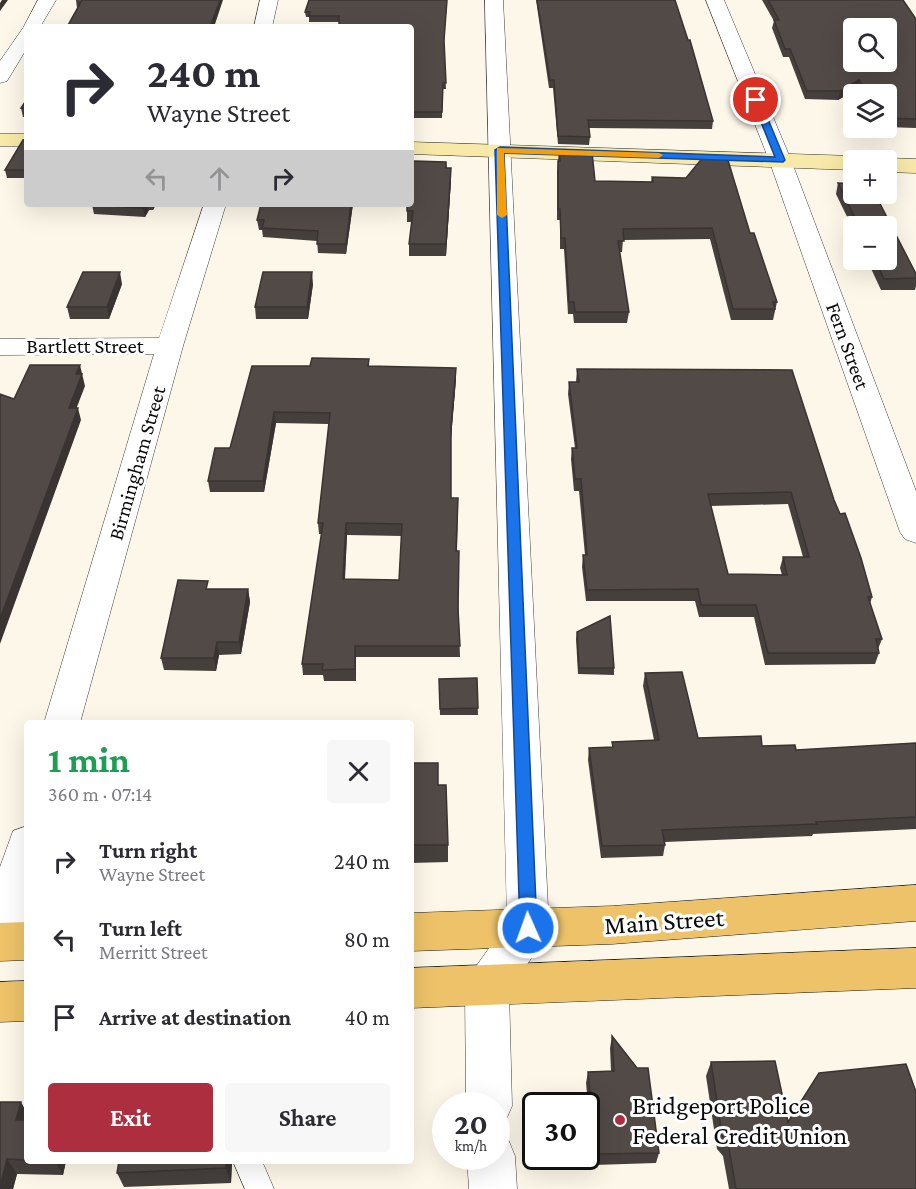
<!DOCTYPE html>
<html lang="en">
<head>
<meta charset="utf-8">
<style>
  :root { --surface:#fff; --page:#f7f7f7; --text:#2b2b33; --muted:#7c7c81; --accent:#ad2f3f }
  body { margin:0; font-family:"Crimson Pro",serif; background:var(--page); color:var(--text); height:100vh; display:flex; flex-direction:column; font-size:22px; white-space:nowrap }
  * { box-sizing:border-box; margin:0 }
  p { font-size:20px; color:var(--muted) }
  .icon { flex:none; width:33px; height:33px; fill:none; stroke:currentColor; stroke-width:2; stroke-linecap:round; stroke-linejoin:round }
  .map { position:relative; flex:1; overflow:hidden }
  .sheet { position:absolute; left:24px; top:720px; width:390px; height:444px; display:flex; flex-direction:column; background:var(--surface); border-radius:6px; box-shadow:0 6px 24px #0002 }
  .sheet>* { flex:none }
  .guide { position:absolute; left:24px; top:24px; width:390px; height:183px; border-radius:6px; box-shadow:0 6px 24px #0002; background:#fff; color:var(--text); overflow:hidden }
  .fabs { position:absolute; left:843px; top:18px; display:grid; gap:12px }
  .fabs a { display:grid; place-items:center; width:54px; height:54px; border-radius:6px; background:var(--surface); box-shadow:0 6px 24px #0002; font-size:30px }
  .speed { position:absolute; left:432px; top:1092px; display:flex; gap:12px; font-size:30px; font-weight:700; text-align:center }
  .speed>* { display:grid; place-content:center; width:78px; height:78px; border-radius:50%; background:var(--surface); box-shadow:0 6px 24px #0002; line-height:1 }
  .speed small { font-size:15px; font-weight:400 }
  .speed .limit { border:3px solid #111; border-radius:9px; background:#fff; color:#111 }
  .pin { position:absolute; display:grid; place-items:center; width:51px; height:51px; color:#fff; margin:-26px; border:3px solid #fff; border-radius:50%; box-shadow:0 2px 6px #0007 }
  .me { position:absolute; width:66px; margin:-33px; rotate:358deg; stroke-linejoin:round; filter:drop-shadow(0 0 4px #0008) }
  .turn { display:flex; align-items:center; gap:21px; height:126px; padding:0 24px; font-size:27px }
  .turn .icon { width:78px; height:78px; stroke-width:2.5 }
  .turn b { display:block; font-size:42px; line-height:51px }
  .lanes { display:flex; align-items:center; height:57px; padding:0 24px; background:#0003; justify-content:center; gap:30px; direction:ltr }
  .lanes .off { opacity:.35 }
  .round { display:grid; place-items:center; flex:none; width:63px; height:63px; border-radius:6px; background:var(--page) }
  .summary { display:flex; align-items:center; justify-content:space-between; height:102px; padding:0 24px }
  h1 { font-size:36px; font-weight:700; line-height:45px; color:#1e9e55 }
  .primary-button { display:flex; gap:12px; margin-top:auto; padding:12px 24px }
  .primary-button a { flex:1; height:69px; border-radius:6px; background:var(--accent); color:#fff; font-size:24px; font-weight:700; line-height:69px; text-align:center }
  .primary-button a+a { background:var(--page); color:var(--text) }
  ul { padding:0; list-style:none }
  li { display:flex; align-items:center; gap:18px; height:78px; padding:0 24px }
  li div { flex:1 }
  li b { display:block; font-size:22px }
  li em { font-style:normal }
  .map>svg:first-child { display:block }
</style>
</head>
<body>
<div class="map">
<svg width="916" height="1189" viewBox="0 0 916 1189">
  <rect width="100%" height="100%" fill="#fdf7e9"/>
  <g fill="none" stroke-linecap="round" stroke-linejoin="round">
    <g stroke="#3d3d3d" stroke-width="1">
      <path id="lane" d="M 233,1161 L 262,1161 L 274,1189 L 245,1189 Z"/>
    </g>
    <g stroke="#3d3d3d" stroke-width="1">
      <path id="street" d="M 38,0 L 56,0 L 40,27 L 27,27 L 27,48 L 7,81 L 0,83 L 0,61 L 23,28 Z
        M 260,0 L 278,0 L 272,27 L 254,27 Z
        M 485,0 L 503,0 L 549,928 L 543,941 L 509,991 L 512,1106 L 505,1122 L 496,1126 L 496,1106 L 466,1106 L 465,986 L 472,972 L 507,923 Z
        M 706,0 L 724,0 L 791,160 L 916,491 L 916,543 L 905,539 L 900,532 L 769,160 Z
        M 204,204 L 226,204 L 183,346 L 80,723 L 44,723 L 154,354 L 0,355 L 0,339 L 159,338 Z
        M 27,826 L 27,914 L 15,949 L 0,955 L 0,867 L 13,831 Z
        M 496,1134 L 508,1139 L 515,1156 L 517,1189 L 469,1189 L 467,1156 L 496,1156 Z"/>
    </g>
    <g stroke="#2c2c2c" stroke-width="1">
      <path id="secondary" d="M 0,134 L 27,134 L 27,146 L 0,146 Z
        M 411,142 L 854,156 L 863,160 L 854,160 L 854,170 L 411,154 Z
        M 886,158 L 916,159 L 916,173 L 886,172 L 886,160 L 878,160 Z"/>
    </g>
    <g stroke="#1b1b1b" stroke-width="1">
      <path id="primary" d="M 916,885 L 916,921 L 612,944 L 411,951 L 411,913 L 612,906 Z
        M 27,922 L 27,960 L 0,961 L 0,923 Z
        M 916,948 L 916,988 L 411,1008 L 411,968 Z
        M 27,981 L 27,1021 L 0,1022 L 0,982 Z"/>
    </g>
    <use href="#lane" fill="#fff" fill-rule="evenodd"/>
    <use href="#street" fill="#fff" fill-rule="evenodd"/>
    <use href="#secondary" fill="#f8e9a9" fill-rule="evenodd"/>
    <use href="#primary" fill="#edc269" fill-rule="evenodd"/>
  </g>
  <path fill="#46403d" fill-rule="evenodd" d="M 76,0 L 214,27 L 77,8 Z
    M 309,0 L 447,0 L 444,44 L 446,89 L 443,89 L 442,118 L 411,118 L 411,27 L 339,27 L 339,22 L 309,22 L 309,17 L 306,17 L 305,12 Z
    M 536,0 L 675,0 L 713,121 L 712,129 L 589,128 L 590,137 L 589,145 L 558,144 L 553,88 L 549,88 Z
    M 762,0 L 903,0 L 916,19 L 916,128 L 886,127 L 886,94 L 860,94 L 857,89 L 838,100 L 805,99 L 789,57 L 783,57 L 772,28 L 774,21 Z
    M 27,99 L 27,121 L 26,121 L 25,117 L 23,117 L 21,108 Z
    M 27,134 L 27,178 L 7,178 L 5,170 L 27,139 Z
    M 559,151 L 595,181 L 651,182 L 652,177 L 750,233 L 777,302 L 773,320 L 731,320 L 710,239 L 623,240 L 622,252 L 619,252 L 629,312 L 627,323 L 574,323 L 573,314 L 568,314 L 564,249 L 560,249 L 560,220 L 557,220 L 557,172 Z
    M 446,162 L 447,168 L 451,180 L 446,256 L 409,256 L 409,244 L 412,222 L 407,222 L 407,204 Z
    M 838,183 L 854,184 L 854,194 L 875,194 L 916,274 L 916,286 L 915,290 L 881,290 L 867,260 L 886,260 L 886,226 L 854,226 L 854,231 L 836,194 Z
    M 93,204 L 156,204 L 153,210 L 149,210 L 145,217 L 94,214 L 92,205 Z
    M 261,204 L 353,204 L 346,254 L 318,253 L 317,241 L 263,237 L 262,230 L 259,230 L 257,220 Z
    M 122,284 L 109,319 L 70,319 L 67,307 Z
    M 313,284 L 308,319 L 256,319 L 255,307 Z
    M 369,359 L 369,366 L 456,379 L 451,438 L 451,498 L 458,509 L 457,551 L 460,657 L 356,657 L 356,681 L 324,681 L 323,675 L 303,675 L 302,664 L 322,534 L 319,534 L 318,523 L 329,424 L 276,423 L 264,492 L 210,492 L 208,481 L 230,448 L 310,366 ZM 347,535 L 402,536 L 399,580 L 345,579 Z
    M 577,369 L 834,500 L 872,597 L 870,604 L 882,639 L 878,649 L 879,653 L 875,664 L 765,665 L 754,617 L 699,617 L 695,601 L 586,601 L 582,567 L 583,555 L 585,555 L 579,491 L 574,491 L 571,459 L 572,448 L 575,448 L 568,394 L 569,382 L 576,382 ZM 788,504 L 803,557 L 783,557 L 780,568 L 782,575 L 728,574 L 711,506 Z
    M 210,589 L 248,589 L 250,602 L 241,654 L 219,655 L 216,671 L 164,670 L 161,658 Z
    M 577,632 L 614,668 L 614,675 L 578,674 L 576,639 Z
    M 645,673 L 698,738 L 796,750 L 916,743 L 916,829 L 813,834 L 812,836 L 665,842 L 665,845 L 663,856 L 601,858 L 588,760 L 589,748 L 612,747 L 612,742 L 654,740 L 643,686 Z
    M 477,678 L 478,715 L 440,715 L 439,679 Z
    M 411,763 L 438,785 L 448,845 L 448,862 L 411,863 Z
    M 612,1036 L 637,1068 L 659,1153 L 656,1163 L 594,1165 L 586,1083 L 588,1072 L 611,1071 L 610,1048 Z
    M 711,1062 L 788,1122 L 916,1189 L 729,1189 L 723,1156 L 717,1149 L 706,1076 Z
    M 0,1102 L 27,1113 L 27,1161 L 66,1161 L 63,1175 L 17,1174 L 13,1189 L 0,1189 Z
    M 119,1161 L 232,1161 L 231,1183 L 124,1187 L 117,1173 Z"/>
  <path fill="#393432" d="M 2,0 L 8,0 L 0,11 L 0,3 Z
    M 220,0 L 223,0 L 214,27 L 210,27 Z
    M 859,80 L 857,89 L 838,100 L 840,91 Z
    M 451,168 L 451,180 L 446,256 L 446,244 Z
    M 146,204 L 148,204 L 149,210 L 145,217 L 143,208 Z
    M 152,204 L 156,204 L 153,210 Z
    M 351,204 L 353,204 L 346,254 L 346,244 Z
    M 120,272 L 122,284 L 109,319 L 107,307 Z
    M 312,272 L 313,284 L 308,319 L 307,307 Z
    M 80,365 L 85,386 L 72,420 L 69,408 L 76,374 Z
    M 456,368 L 456,379 L 451,438 L 451,427 Z
    M 78,408 L 81,420 L 0,644 L 0,619 Z
    M 274,412 L 276,423 L 264,492 L 263,481 Z
    M 346,523 L 347,535 L 344,591 L 343,579 Z
    M 248,589 L 250,602 L 241,654 L 239,642 Z
    M 217,642 L 219,655 L 216,671 L 214,658 Z
    M 355,646 L 356,657 L 356,681 L 355,669 Z
    M 21,1102 L 27,1113 L 27,1126 L 16,1120 Z
    M 7,1159 L 17,1174 L 13,1189 L 0,1189 Z
    M 55,1161 L 66,1161 L 63,1175 Z
    M 226,1161 L 232,1161 L 231,1183 L 226,1168 Z"/>
  <path fill="#514a47" stroke="#393432" stroke-width="1.5" fill-rule="evenodd" d="M 76,0 L 220,0 L 210,27 L 67,27 L 82,0 Z
    M 309,0 L 447,0 L 444,40 L 446,83 L 443,83 L 442,112 L 411,112 L 411,27 L 339,27 L 339,16 L 309,16 L 310,12 L 305,12 Z
    M 537,0 L 675,0 L 688,40 L 690,40 L 713,121 L 588,120 L 590,137 L 558,136 L 554,80 L 550,80 Z
    M 768,0 L 903,0 L 916,19 L 916,119 L 886,118 L 886,94 L 868,94 L 859,80 L 840,91 L 807,91 L 790,49 L 785,49 L 774,20 L 779,20 ZM 854,28 L 886,28 L 886,62 L 854,62 Z
    M 27,99 L 27,113 L 24,113 L 27,108 L 21,108 Z
    M 27,134 L 27,170 L 5,170 L 23,140 L 27,139 Z
    M 559,151 L 592,152 L 595,181 L 653,182 L 652,177 L 686,178 L 704,156 L 727,157 L 750,233 L 754,233 L 777,302 L 773,302 L 775,309 L 733,309 L 712,228 L 623,229 L 624,241 L 618,241 L 629,312 L 575,312 L 574,302 L 569,302 L 565,238 L 561,238 L 560,209 L 558,209 L 558,161 L 560,161 Z
    M 414,161 L 446,162 L 446,168 L 451,168 L 446,244 L 409,244 L 413,211 L 407,211 L 407,204 L 411,204 L 411,172 L 412,172 Z
    M 838,183 L 854,184 L 854,194 L 875,194 L 916,274 L 916,278 L 884,279 L 875,260 L 886,260 L 886,226 L 859,226 Z
    M 93,204 L 146,204 L 143,208 L 92,205 Z
    M 261,204 L 351,204 L 346,244 L 317,244 L 318,231 L 262,228 L 264,220 L 257,220 Z
    M 83,272 L 120,272 L 107,307 L 67,307 Z
    M 263,272 L 312,272 L 307,307 L 255,307 Z
    M 312,358 L 369,359 L 368,366 L 456,368 L 451,427 L 451,498 L 458,498 L 456,551 L 459,551 L 458,609 L 460,646 L 355,646 L 355,669 L 322,670 L 323,664 L 302,664 L 323,523 L 318,523 L 330,413 L 274,412 L 263,481 L 208,481 L 215,448 L 230,448 L 252,366 L 310,366 ZM 346,523 L 402,524 L 399,580 L 343,579 Z
    M 30,365 L 80,365 L 76,374 L 82,374 L 69,408 L 78,408 L 0,619 L 0,394 L 14,399 Z
    M 577,369 L 792,370 L 834,500 L 840,514 L 845,513 L 861,558 L 872,597 L 868,597 L 882,639 L 876,639 L 879,653 L 768,653 L 756,605 L 701,605 L 698,589 L 587,590 L 583,555 L 587,555 L 581,479 L 575,479 L 572,448 L 577,448 L 569,382 L 579,382 ZM 791,492 L 809,557 L 783,557 L 787,575 L 728,574 L 708,494 Z
    M 178,580 L 208,581 L 206,589 L 248,589 L 239,642 L 217,642 L 214,658 L 161,658 Z
    M 610,616 L 614,668 L 579,668 L 577,632 Z
    M 682,672 L 698,738 L 761,736 L 762,746 L 795,745 L 796,750 L 916,743 L 916,817 L 816,822 L 817,824 L 662,830 L 665,845 L 602,846 L 589,748 L 613,747 L 612,742 L 659,740 L 645,673 Z
    M 477,678 L 478,708 L 440,709 L 439,679 Z
    M 411,763 L 438,763 L 438,785 L 446,785 L 448,845 L 411,845 Z
    M 612,1036 L 637,1068 L 648,1068 L 659,1153 L 596,1154 L 588,1072 L 614,1071 Z
    M 775,1061 L 788,1122 L 819,1073 L 906,1064 L 916,1092 L 916,1189 L 736,1189 L 728,1143 L 722,1135 L 711,1062 Z
    M 0,1102 L 21,1102 L 16,1120 L 27,1120 L 27,1160 L 7,1159 L 0,1187 Z
    M 119,1161 L 226,1161 L 226,1168 L 117,1173 Z"/>
  <path fill="#1a73e8" stroke="#114b97" stroke-width="1.5" d="M 756,97 L 760,100 L 785,160 L 783,162 L 504,153 L 537,928 L 534,933 L 528,935 L 522,933 L 520,928 L 495,150 L 500,147 L 775,157 L 752,100 Z"/>
  <path fill="#f59e0b" d="M 497,148 L 659,153 L 663,155 L 659,158 L 504,153 L 507,215 L 502,218 L 497,215 Z"/>
  <circle fill="#ad2f3f" stroke="#fff" stroke-width="2" cx="620" cy="1120" r="6"/>
  <g text-anchor="middle" stroke-width="6" stroke-linejoin="round" paint-order="stroke">
    <g font-size="21" fill="#0a0a0a" stroke="#fff">
      <text x="85" y="353">Bartlett Street</text>
      <text transform="translate(848 346) rotate(70)" y="7">Fern Street</text>
      <text transform="translate(137 463) rotate(-74)" y="7">Birmingham Street</text>
    </g>
    <g font-size="26" fill="#0a0a0a" stroke="#fff">
      <text transform="translate(664 921) rotate(-4)" y="9">Main Street</text>
    </g>
    <g font-size="26" fill="#0a0a0a" stroke="#fff" text-anchor="start">
      <text x="632" y="1114">Bridgeport Police<tspan x="632" dy="30">Federal Credit Union</tspan></text>
    </g>
  </g>
</svg>
<div class="fabs">
<a><svg class="icon" aria-label="search" viewBox="0 0 24 24"><circle cx="10" cy="10" r="6"/><path d="M15 15l6 6"/></svg></a>
<a><svg class="icon" aria-label="layers" viewBox="0 0 24 24"><path d="M12 4l9 5-9 5-9-5zM3 14l9 5 9-5"/></svg></a>
<a>+</a>
<a>−</a>
</div>
<div class="speed"><div>20<small>km/h</small></div><div class="limit">30</div></div>
<div class="pin" style="left:756px;top:100px;background:#d93025"><svg class="icon" aria-label="arrive" viewBox="0 0 24 24"><path d="M6 21V4h12l-3 4 3 4H6"/></svg></div>
<svg class="me" style="left:528px;top:928px" viewBox="-20 -20 40 40"><circle r="17" fill="#1a73e8" stroke="#fff" stroke-width="3"/><path d="M0-11L8 9 0 5-8 9z" fill="#fff"/></svg>
<div class="guide">
<div class="turn"><svg class="icon" aria-label="right" viewBox="0 0 24 24"><path d="M7 20v-9h11M14 6l5 5-5 5"/></svg><div><b>240 m</b>Wayne Street</div></div>
<div class="lanes"><svg class="icon off" aria-label="left" viewBox="0 0 24 24"><path d="M17 20v-9H6M10 6l-5 5 5 5"/></svg><svg class="icon off" aria-label="ahead" viewBox="0 0 24 24"><path d="M12 20V5M6 11l6-6 6 6"/></svg><svg class="icon" aria-label="right" viewBox="0 0 24 24"><path d="M7 20v-9h11M14 6l5 5-5 5"/></svg></div>
</div>
<section class="sheet">
<div class="summary"><div><h1>1 min</h1><p>360 m · 07:14</p></div><a class="round"><svg class="icon" aria-label="close" viewBox="0 0 24 24"><path d="M6 6l12 12M18 6L6 18"/></svg></a></div>
<ul>
<li><svg class="icon" aria-label="right" viewBox="0 0 24 24"><path d="M7 20v-9h11M14 6l5 5-5 5"/></svg><div><b>Turn right</b><p>Wayne Street</p></div><em>240 m</em></li>
<li><svg class="icon" aria-label="left" viewBox="0 0 24 24"><path d="M17 20v-9H6M10 6l-5 5 5 5"/></svg><div><b>Turn left</b><p>Merritt Street</p></div><em>80 m</em></li>
<li><svg class="icon" aria-label="arrive" viewBox="0 0 24 24"><path d="M6 21V4h12l-3 4 3 4H6"/></svg><div><b>Arrive at destination</b></div><em>40 m</em></li>
</ul>
<div class="primary-button"><a>Exit</a><a>Share</a></div>
</section>
</div>
</body>
</html>
